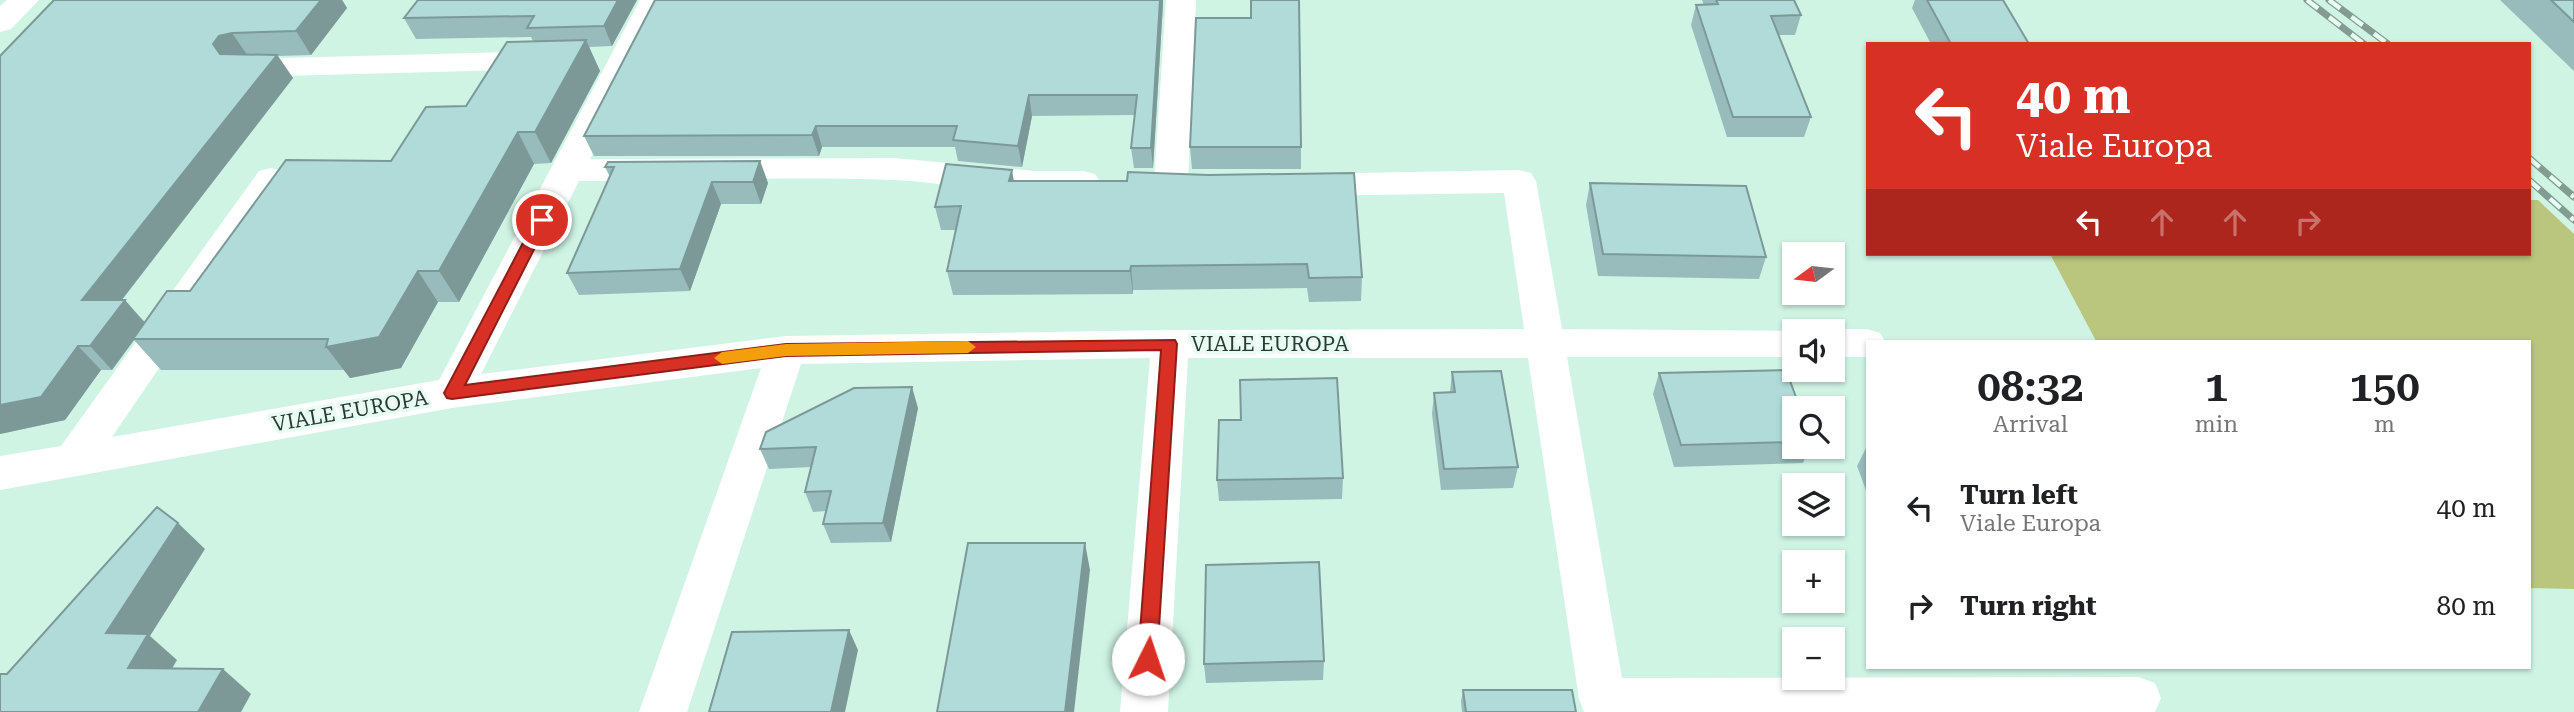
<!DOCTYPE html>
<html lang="en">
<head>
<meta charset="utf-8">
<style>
  :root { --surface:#fff; --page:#f6f6f6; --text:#202124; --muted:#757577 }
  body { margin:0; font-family:"Roboto Serif",serif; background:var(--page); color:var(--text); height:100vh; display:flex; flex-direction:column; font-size:26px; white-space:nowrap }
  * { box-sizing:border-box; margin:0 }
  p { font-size:23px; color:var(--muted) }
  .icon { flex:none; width:38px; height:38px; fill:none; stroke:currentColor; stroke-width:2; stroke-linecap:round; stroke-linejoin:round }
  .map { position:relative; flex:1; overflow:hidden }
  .side { position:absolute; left:1866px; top:340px; width:665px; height:329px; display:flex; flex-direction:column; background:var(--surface); border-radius:0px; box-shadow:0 2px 5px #0004 }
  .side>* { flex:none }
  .top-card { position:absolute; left:1866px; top:42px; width:665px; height:214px; border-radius:0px; box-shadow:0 2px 5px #0004; background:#d93025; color:#fff; overflow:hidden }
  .needle { width:46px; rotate:255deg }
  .buttons { position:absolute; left:1782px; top:242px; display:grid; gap:14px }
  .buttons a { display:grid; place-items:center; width:63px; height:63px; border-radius:0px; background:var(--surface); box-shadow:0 2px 5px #0004; font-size:35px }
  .pin { position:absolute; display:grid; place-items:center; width:60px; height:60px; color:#fff; margin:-30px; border:4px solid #fff; border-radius:50%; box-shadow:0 2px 7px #0007 }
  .me { position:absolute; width:77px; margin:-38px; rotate:4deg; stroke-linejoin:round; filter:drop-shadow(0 0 5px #0008) }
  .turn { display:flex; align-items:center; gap:24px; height:147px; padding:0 35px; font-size:32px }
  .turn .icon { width:91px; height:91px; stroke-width:2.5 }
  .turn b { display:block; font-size:49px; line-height:60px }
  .lanes { display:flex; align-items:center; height:66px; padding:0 35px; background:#0003; justify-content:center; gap:35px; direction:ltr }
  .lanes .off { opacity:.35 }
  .eta { display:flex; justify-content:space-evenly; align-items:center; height:119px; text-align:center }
  .eta b { font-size:42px; font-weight:600; line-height:49px }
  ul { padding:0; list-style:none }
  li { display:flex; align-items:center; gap:21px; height:98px; padding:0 35px }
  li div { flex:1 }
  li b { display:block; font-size:26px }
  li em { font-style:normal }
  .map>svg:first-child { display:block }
</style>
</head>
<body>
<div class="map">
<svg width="2574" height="712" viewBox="0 0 2574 712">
  <rect width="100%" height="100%" fill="#cff4e4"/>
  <path fill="#bac57d" d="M 2529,200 L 2538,200 L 2574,234 L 2574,589 L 2529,588 L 2529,341 L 2096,341 L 2050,254 L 2529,254 Z"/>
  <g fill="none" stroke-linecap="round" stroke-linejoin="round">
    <path fill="#fff" fill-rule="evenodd" d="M 7,0 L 39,0 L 11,29 L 0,32 L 0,6 Z
      M 640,0 L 670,0 L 590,159 L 894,158 L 1035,171 L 1083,171 L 1095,174 L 1100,182 L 1095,190 C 1042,204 951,182 893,180 C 789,176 683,181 579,181 L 481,374 L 786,336 L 1170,330 L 1524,329 L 1504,193 L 1301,196 L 1289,193 L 1284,185 L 1289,177 L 1301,174 L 1519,170 L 1531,173 L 1536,181 L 1562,329 L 1800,331 L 1794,331 L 1794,357 L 1567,357 L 1622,678 L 2138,677 L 2155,683 L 2161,698 L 2155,712 L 1584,712 L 1579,699 L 1528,358 L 1188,358 L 1168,712 L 1120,712 L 1150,358 L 801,364 L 687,712 L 639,712 L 761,368 L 452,408 L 0,490 L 0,456 L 61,446 L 259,171 L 271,168 L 283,171 L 288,179 L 112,437 L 439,380 Z
      M 1166,0 L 1196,0 L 1188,182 L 1183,190 L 1171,193 L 1159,190 L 1154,182 Z
      M 547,51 L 558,53 L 563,60 L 558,67 L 547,69 L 248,77 L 237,75 L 232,68 L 237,61 L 248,59 Z
      M 1832,329 L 1867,329 L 1880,333 L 1885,341 L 1867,341 L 1867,357 L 1832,357 L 1832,331 L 1826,331 Z"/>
    <g stroke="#829c91" stroke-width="7">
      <path id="rail" d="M 2307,0 L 2364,44
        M 2329,0 L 2388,44
        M 2529,158 L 2574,197
        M 2529,180 L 2574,220"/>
    </g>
    <use href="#rail" stroke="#e7fdf4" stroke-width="4.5" stroke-dasharray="14" stroke-linecap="butt"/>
  </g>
  <path fill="#98bcbb" d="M 54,0 L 342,0 L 347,8 L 311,55 L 278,56 L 293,78 L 122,300 L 145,322 L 190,291 L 391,161 L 466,106 L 533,41 L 531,37 L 416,39 L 404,18 L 418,0 L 637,0 L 612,46 L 589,47 L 600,71 L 551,163 L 534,164 L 459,302 L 438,302 L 401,368 L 350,378 L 344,370 L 161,370 L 134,340 L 112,370 L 101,370 L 65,420 L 0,434 L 0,56 Z
    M 1702,0 L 1794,0 L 1801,15 L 1795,35 L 1779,35 L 1811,117 L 1804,137 L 1727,137 L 1691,25 L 1696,5 L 1704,5 Z
    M 1915,0 L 2003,0 L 2029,44 L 1931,44 L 1912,8 Z
    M 2500,0 L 2574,0 L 2574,71 Z
    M 1163,4 L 1153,168 L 1134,168 L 1131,148 L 1135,115 L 1032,116 L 1022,167 L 958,161 L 955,147 L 822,147 L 819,156 L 594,156 L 584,136 Z
    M 1190,147 L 1301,147 L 1301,169 L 1192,169 Z
    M 760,161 L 768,183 L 761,204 L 721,204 L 690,291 L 579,295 L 567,273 L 610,177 L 605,167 Z
    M 1014,181 L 1362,277 L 1361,301 L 1309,302 L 1307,288 L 1133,290 L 1133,294 L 953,295 L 947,271 L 956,230 L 941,230 L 935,207 Z
    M 1590,183 L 1766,257 L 1759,279 L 1598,276 L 1586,205 Z
    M 1452,372 L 1518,467 L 1513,488 L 1441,490 L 1432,414 L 1434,393 L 1450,392 Z
    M 1659,373 L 1794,408 L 1794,446 L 1810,446 L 1803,463 L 1674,467 L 1653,394 Z
    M 918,408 L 891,542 L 831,543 L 823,524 L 826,511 L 813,512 L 805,492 L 811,467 L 769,469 L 760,449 Z
    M 1867,446 L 1867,493 L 1857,466 Z
    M 1343,478 L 1342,499 L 1219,501 L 1217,480 Z
    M 1324,661 L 1323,680 L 1206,683 L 1204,664 Z
    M 1463,690 L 1576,712 L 1462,712 L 1461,701 Z"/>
  <path fill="#7c9998" d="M 321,0 L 342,0 L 347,8 L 311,55 L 296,31 Z
    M 618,0 L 637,0 L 612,46 L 604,26 Z
    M 1160,0 L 1163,0 L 1163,4 L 1153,168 L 1151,148 Z
    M 232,33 L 248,56 L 229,68 L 213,44 L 219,36 Z
    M 586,40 L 600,71 L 551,163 L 535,132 Z
    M 277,55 L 293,78 L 103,324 L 82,300 Z
    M 1029,95 L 1032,116 L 1022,167 L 1018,146 Z
    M 816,126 L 822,147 L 819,156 L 812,135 Z
    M 518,132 L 534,164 L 459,302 L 439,271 Z
    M 760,161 L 768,183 L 761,204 L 753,182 Z
    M 1012,170 L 1016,194 L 1009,181 Z
    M 712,182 L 721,204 L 690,291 L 680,269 Z
    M 1131,266 L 1133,290 L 1133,294 L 1130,271 Z
    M 418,271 L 438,302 L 401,368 L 350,378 L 326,347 Z
    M 125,300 L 146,324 L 133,339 L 134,340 L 112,370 L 90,346 Z
    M 78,346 L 101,370 L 65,420 L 0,434 L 0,405 Z
    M 912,387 L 918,408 L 891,542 L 883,523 Z
    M 178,523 L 205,549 L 150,636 L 177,660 L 158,693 L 128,668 L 106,633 Z
    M 1085,543 L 1090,570 L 1074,712 L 1065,712 Z
    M 849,630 L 858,650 L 845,712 L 831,712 Z
    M 223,669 L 251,694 L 241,712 L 198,712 Z"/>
  <path fill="#b1dbd9" stroke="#7c9998" stroke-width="2" d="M 54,0 L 321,0 L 296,31 L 232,33 L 219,36 L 213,44 L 220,54 L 277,55 L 82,300 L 125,300 L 90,346 L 78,346 L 41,397 L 0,405 L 0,56 Z
    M 418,0 L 618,0 L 604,26 L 527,28 L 534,16 L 404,18 Z
    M 655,0 L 1160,0 L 1151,148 L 1131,148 L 1137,95 L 1029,95 L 1018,146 L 953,140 L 957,126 L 816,126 L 812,135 L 584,136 Z
    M 1251,0 L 1299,0 L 1301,147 L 1190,147 L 1196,18 L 1251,18 Z
    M 1716,0 L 1794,0 L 1801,15 L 1771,16 L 1811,117 L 1733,117 L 1696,5 L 1718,4 Z
    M 1927,0 L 2003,0 L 2029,44 L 1951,44 Z
    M 2551,0 L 2574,0 L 2574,22 Z
    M 586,40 L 535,132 L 518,132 L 439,271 L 418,271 L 379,337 L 326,347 L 328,339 L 133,339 L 167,291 L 190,291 L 286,160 L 391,161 L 426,107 L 466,106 L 507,42 Z
    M 760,161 L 753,182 L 712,182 L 680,269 L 567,273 L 614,167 L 605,167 L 608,162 Z
    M 946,164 L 1012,170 L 1009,181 L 1127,181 L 1128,172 L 1208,175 L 1354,173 L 1362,277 L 1309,278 L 1307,264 L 1131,266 L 1130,271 L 947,271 L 961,206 L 935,207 Z
    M 1590,183 L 1746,186 L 1766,257 L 1603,254 Z
    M 1786,370 L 1800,408 L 1794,408 L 1794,442 L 1681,445 L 1659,373 Z
    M 1501,371 L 1518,467 L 1444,469 L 1434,393 L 1455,392 L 1452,372 Z
    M 1337,378 L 1343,478 L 1217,480 L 1219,420 L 1241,420 L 1240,380 Z
    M 912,387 L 883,523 L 823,524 L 831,491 L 805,492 L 816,447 L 760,449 L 766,432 L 854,388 Z
    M 157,507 L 178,523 L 106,633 L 148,634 L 128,668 L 223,669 L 198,712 L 0,712 L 0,674 L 7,674 Z
    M 968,543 L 1085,543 L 1065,712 L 937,712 Z
    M 1319,562 L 1324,661 L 1204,664 L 1206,565 Z
    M 849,630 L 831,712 L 709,712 L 732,632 Z
    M 1463,690 L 1572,690 L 1576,712 L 1466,712 Z"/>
  <path fill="#d93025" stroke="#8d1f18" stroke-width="2" d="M 542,215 L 549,220 L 465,385 L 786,344 L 1175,340 L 1177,344 L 1157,659 L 1154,665 L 1148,668 L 1141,665 L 1138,659 L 1161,350 L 786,356 L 452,399 L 447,398 L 444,393 L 535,220 Z"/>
  <path fill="#f59e0b" d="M 968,341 L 976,347 L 968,353 L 786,356 L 722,364 L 714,358 L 722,352 L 786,344 Z"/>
  <g text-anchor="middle" stroke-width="7" stroke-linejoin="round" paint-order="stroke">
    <g font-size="21" fill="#2c3a34" stroke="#e7fdf4">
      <text x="1270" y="351">VIALE EUROPA</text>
      <text transform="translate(350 411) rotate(-10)" y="7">VIALE EUROPA</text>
    </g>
  </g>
</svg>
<div class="buttons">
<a><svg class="needle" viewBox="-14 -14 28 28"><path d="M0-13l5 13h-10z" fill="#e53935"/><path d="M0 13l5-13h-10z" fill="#757577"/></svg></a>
<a><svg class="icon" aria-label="sound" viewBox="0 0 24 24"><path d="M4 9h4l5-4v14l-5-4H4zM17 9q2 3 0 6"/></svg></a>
<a><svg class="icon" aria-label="search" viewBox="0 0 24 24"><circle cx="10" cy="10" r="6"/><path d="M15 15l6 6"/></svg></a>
<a><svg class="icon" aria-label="layers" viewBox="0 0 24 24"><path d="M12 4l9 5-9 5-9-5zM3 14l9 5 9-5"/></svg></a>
<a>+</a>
<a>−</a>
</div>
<div class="pin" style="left:542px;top:220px;background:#d93025"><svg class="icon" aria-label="arrive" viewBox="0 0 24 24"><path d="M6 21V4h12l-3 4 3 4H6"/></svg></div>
<svg class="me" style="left:1148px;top:659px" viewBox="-20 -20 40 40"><circle r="19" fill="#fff"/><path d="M0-13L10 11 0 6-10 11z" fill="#d93025"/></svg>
<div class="top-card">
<div class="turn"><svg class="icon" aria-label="left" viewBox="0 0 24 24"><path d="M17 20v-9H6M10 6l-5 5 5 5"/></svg><div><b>40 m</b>Viale Europa</div></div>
<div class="lanes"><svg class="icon" aria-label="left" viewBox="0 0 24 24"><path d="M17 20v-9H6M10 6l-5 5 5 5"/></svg><svg class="icon off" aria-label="ahead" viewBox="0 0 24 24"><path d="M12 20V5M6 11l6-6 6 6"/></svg><svg class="icon off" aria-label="ahead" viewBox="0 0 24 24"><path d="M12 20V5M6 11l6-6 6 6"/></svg><svg class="icon off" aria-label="right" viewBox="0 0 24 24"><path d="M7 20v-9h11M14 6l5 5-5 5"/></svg></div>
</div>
<section class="side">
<div class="eta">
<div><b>08:32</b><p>Arrival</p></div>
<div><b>1</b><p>min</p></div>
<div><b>150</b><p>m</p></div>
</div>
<ul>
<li><svg class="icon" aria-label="left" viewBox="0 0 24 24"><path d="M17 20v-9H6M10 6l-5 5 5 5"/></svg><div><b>Turn left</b><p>Viale Europa</p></div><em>40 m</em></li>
<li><svg class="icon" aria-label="right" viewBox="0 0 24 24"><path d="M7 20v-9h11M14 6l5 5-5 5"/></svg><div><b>Turn right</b></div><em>80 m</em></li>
</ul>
</section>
</div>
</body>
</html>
